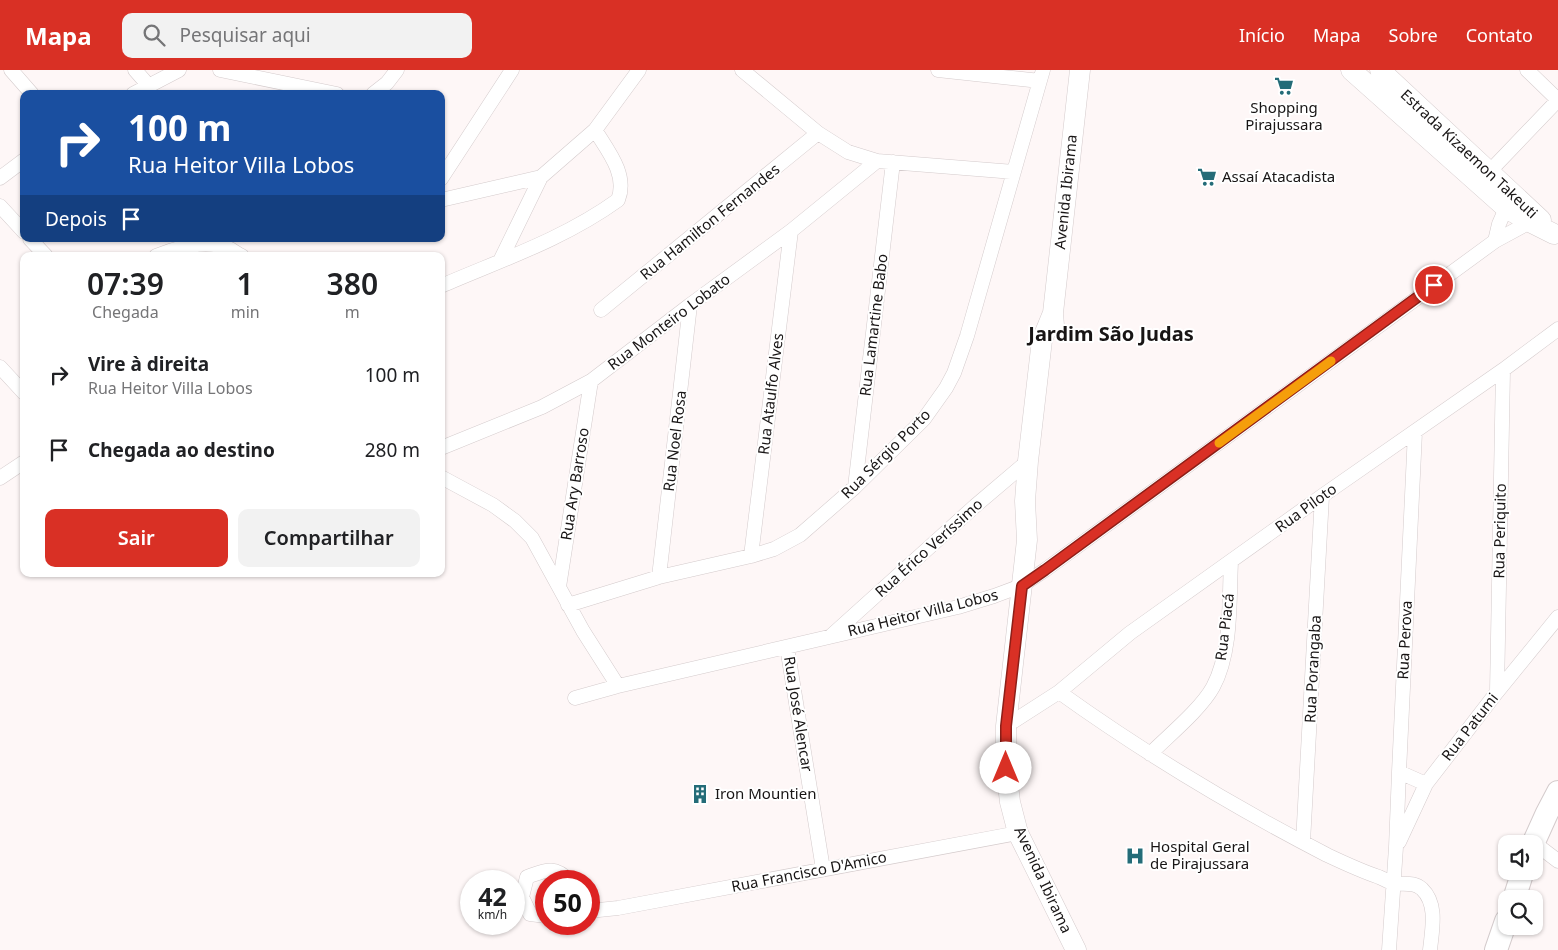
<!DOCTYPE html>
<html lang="pt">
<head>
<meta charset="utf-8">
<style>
  :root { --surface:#fff; --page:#f2f2f2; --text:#202124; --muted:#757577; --accent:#d93025 }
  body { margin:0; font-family:"Noto Sans",sans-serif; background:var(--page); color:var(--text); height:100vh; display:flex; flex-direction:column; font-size:19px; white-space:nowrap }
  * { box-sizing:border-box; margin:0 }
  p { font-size:16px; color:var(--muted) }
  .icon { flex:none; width:28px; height:28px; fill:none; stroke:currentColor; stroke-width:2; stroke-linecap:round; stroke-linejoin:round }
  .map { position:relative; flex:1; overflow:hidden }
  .side { position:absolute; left:20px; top:182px; width:425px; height:325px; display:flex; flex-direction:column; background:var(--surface); border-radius:10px; box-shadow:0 1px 4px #0004 }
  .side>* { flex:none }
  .guide { position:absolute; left:20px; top:20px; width:425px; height:152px; border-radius:10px; box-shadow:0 1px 4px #0004; background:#1a4fa0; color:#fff; overflow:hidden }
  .fabs { position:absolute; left:1498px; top:765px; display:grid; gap:10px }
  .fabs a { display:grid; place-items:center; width:45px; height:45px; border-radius:10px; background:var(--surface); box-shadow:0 1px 4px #0004; font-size:25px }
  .speed { position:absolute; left:460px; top:800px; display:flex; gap:10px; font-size:25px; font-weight:700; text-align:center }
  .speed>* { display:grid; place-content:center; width:65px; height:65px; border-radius:50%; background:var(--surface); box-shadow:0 1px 4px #0004; line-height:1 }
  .speed small { font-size:12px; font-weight:400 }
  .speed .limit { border:8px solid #d22; background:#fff; color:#111 }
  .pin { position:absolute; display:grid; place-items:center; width:42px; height:42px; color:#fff; margin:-21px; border:2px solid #fff; border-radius:50%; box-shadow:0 1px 5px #0007 }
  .me { position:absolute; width:55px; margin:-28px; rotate:0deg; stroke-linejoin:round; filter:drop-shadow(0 0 4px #0008) }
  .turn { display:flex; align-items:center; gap:18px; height:105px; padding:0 25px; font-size:22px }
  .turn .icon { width:65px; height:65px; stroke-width:2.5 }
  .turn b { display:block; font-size:35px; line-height:42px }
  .then { display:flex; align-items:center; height:48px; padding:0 25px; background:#0003; gap:10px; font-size:19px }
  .eta { display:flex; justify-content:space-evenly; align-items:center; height:85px; text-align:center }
  .eta b { font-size:30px; font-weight:600; line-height:35px }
  .cta { display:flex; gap:10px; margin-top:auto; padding:10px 25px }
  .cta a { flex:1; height:58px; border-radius:10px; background:var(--accent); color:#fff; font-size:20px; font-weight:600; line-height:58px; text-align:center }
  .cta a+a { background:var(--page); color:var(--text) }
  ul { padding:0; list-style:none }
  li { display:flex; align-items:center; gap:15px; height:75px; padding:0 25px }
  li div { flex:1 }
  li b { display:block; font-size:19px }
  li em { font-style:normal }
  header { display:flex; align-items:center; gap:30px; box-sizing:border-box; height:70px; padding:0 25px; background:var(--accent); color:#fff }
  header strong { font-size:24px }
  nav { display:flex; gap:28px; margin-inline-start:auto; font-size:18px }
  .search { width:350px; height:45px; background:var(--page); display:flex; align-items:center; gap:12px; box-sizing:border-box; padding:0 18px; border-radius:10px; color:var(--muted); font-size:19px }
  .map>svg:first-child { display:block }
</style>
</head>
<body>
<header>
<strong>Mapa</strong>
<div class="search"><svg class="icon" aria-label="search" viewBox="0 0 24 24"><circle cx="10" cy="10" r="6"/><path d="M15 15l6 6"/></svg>Pesquisar aqui</div>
<nav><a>Início</a><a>Mapa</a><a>Sobre</a><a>Contato</a></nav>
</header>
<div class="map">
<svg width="1558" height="880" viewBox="0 0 1558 880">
  <rect width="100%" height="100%" fill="#fef7f7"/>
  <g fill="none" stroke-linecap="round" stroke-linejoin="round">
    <g stroke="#d4cbcc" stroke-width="15">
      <path id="street" d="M 11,0 L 32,24
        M 135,0 L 149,16
        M 220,0 L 337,24
        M 742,0 L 818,63 L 848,82 L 877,91 L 1014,102
        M 938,0 L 1040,11
        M 1527,0 L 1558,30
        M 133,24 L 179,0
        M 373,24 L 387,13 L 397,0
        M 1490,101 L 1558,30
        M 0,108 L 24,90
        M 441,109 L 512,0
        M 441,130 L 541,107 L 595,60 L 639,0
        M 0,136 L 24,162
        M 30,169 L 46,186
        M 1495,171 L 1499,154 L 1506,138
        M 156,186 C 178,177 205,170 228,178 C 233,180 237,184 242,186
        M 500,191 L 541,107
        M 441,216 C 501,190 564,169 618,130 C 628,105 608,81 595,60
        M 601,240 L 818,63
        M 0,297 L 24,323
        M 441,378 L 542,337 L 591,311 L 690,235 L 791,161 L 877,91
        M 441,407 L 493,435 L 515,451 L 532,468 L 583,561 L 618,616
        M 0,408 L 24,392
        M 855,417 L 893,92
        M 751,486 L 791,161
        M 659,507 L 690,235
        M 559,517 L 591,311
        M 568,535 L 659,507 L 751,486 L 774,479 L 800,465 L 855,417 L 924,349 L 946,318 L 954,303 L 967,266 L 1043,0
        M 832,565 L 975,436 L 1028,391
        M 787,577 L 823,799
        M 1059,622 C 1144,683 1234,737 1327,785 C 1344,793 1361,801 1379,807 C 1384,809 1389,812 1393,813 C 1404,815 1413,811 1422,819 C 1438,834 1432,860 1430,880
        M 1497,622 L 1503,300
        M 575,628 L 618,616 L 958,537 L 994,526 L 1021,516 L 1045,500 L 1495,171 L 1530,152 L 1533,148
        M 1006,656 L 1059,622 L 1130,563 L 1322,426 L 1503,300 L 1558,259
        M 1150,684 C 1168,666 1201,639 1213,617 C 1232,582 1229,531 1231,492
        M 1399,702 L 1426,714
        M 1303,772 L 1322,426
        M 1399,772 L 1426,714 L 1497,622 L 1558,547
        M 1533,772 L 1558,791
        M 589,841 L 618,838 L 1018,763
        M 546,846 L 530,844 L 522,827 L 527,807 C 546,800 554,795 570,811
        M 1389,880 L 1396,777 L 1399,702 L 1415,362"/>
    </g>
    <g stroke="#d4cbcc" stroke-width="21">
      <path id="secondary" d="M 1351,0 L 1506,138 L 1530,152 L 1554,164
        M 1380,0 L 1541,150
        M 1053,243 L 1042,270 L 1028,391 L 1025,431 L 1027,470 L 1006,656 L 1006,698 L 1010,732 L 1018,763 L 1076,880
        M 1054,256 L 1053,243 L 1080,0"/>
    </g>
    <g stroke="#d4cbcc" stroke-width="24">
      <path id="primary" d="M 1533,774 L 1547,743 L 1558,722
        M 1514,829 L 1523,801
        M 1496,880 L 1506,851"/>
    </g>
    <use href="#street" stroke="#fff" stroke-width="14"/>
    <use href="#secondary" stroke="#fff" stroke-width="20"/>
    <use href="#primary" stroke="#fff" stroke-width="22"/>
  </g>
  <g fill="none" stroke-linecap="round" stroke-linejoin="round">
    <g stroke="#8d1f18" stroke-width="12">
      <path id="route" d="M 1006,698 L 1006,656 L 1022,516 L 1045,500 L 1434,215"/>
    </g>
    <use href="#route" stroke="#d93025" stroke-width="9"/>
    <path stroke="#f59e0b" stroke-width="9" d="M 1219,373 L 1331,291"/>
  </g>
  <defs>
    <g id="supermarket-bare" transform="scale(1.5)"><path d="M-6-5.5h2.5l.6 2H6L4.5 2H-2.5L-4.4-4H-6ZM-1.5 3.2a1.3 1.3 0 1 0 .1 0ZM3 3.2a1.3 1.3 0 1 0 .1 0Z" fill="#246c78" stroke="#fff" stroke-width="2.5" paint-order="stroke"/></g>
    <g id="building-bare" transform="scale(1.5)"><path d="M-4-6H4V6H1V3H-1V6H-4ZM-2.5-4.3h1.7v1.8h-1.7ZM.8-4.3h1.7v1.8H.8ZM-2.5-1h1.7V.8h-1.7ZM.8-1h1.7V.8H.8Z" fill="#246c78" stroke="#fff" stroke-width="2.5" paint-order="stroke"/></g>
    <g id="hospital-bare" transform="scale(1.5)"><path d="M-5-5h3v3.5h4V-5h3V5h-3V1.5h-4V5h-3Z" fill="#246c78" stroke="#fff" stroke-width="2.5" paint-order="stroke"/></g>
  </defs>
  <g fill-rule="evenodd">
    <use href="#supermarket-bare" x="1284" y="16"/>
    <use href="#supermarket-bare" x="1207" y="107"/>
    <use href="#building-bare" x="700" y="724"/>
    <use href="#hospital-bare" x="1135" y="786"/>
  </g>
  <g text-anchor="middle" stroke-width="4" stroke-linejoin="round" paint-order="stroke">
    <g font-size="15" fill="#181515" stroke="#fff" text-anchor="start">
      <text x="1284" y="43" text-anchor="middle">Shopping<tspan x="1284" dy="17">Pirajussara</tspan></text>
      <text x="1222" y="112">Assaí Atacadista</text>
      <text x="715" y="729">Iron Mountien</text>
      <text x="1150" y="782">Hospital Geral<tspan x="1150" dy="17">de Pirajussara</tspan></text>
    </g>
    <g font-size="15" fill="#181515" stroke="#fff">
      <text transform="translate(1469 84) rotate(43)" y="5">Estrada Kizaemon Takeuti</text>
      <text transform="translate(1066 122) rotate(-84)" y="5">Avenida Ibirama</text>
      <text transform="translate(710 152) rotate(-39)" y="5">Rua Hamilton Fernandes</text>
      <text transform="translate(669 252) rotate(-37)" y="5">Rua Monteiro Lobato</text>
      <text transform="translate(874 255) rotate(-83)" y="5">Rua Lamartine Babo</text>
      <text transform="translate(771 324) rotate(-83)" y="5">Rua Ataulfo Alves</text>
      <text transform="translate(675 371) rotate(-83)" y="5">Rua Noel Rosa</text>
      <text transform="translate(886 384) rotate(-45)" y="5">Rua Sérgio Porto</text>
      <text transform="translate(575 414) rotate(-81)" y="5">Rua Ary Barroso</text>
      <text transform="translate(1306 438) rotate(-36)" y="5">Rua Piloto</text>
      <text transform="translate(1500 461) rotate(-89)" y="5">Rua Periquito</text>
      <text transform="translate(929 478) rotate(-42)" y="5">Rua Érico Veríssimo</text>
      <text transform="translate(923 543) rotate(-14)" y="5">Rua Heitor Villa Lobos</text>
      <text transform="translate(1225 557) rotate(-83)" y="5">Rua Piacá</text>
      <text transform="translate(1405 570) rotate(-87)" y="5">Rua Perova</text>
      <text transform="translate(1313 599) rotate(-87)" y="5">Rua Porangaba</text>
      <text transform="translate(798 644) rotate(81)" y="5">Rua José Alencar</text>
      <text transform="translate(1470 657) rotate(-52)" y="5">Rua Patumi</text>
      <text transform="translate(809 802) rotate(-11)" y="5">Rua Francisco D'Amico</text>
      <text transform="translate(1043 810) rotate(65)" y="5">Avenida Ibirama</text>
    </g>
    <g font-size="20" font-weight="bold" fill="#181515" stroke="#fff">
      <text x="1111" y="271">Jardim São Judas</text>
    </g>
  </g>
</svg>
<div class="fabs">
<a><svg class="icon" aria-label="sound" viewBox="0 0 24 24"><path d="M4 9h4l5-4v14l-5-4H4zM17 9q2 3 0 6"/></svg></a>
<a><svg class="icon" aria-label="search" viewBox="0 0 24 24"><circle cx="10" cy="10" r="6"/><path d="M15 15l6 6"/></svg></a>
</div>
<div class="speed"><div>42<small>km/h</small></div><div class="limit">50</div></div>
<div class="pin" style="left:1434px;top:215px;background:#d93025"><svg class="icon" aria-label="arrive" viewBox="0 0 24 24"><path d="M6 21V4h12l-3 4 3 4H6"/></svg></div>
<svg class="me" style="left:1006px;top:698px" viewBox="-20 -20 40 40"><circle r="19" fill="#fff"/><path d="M0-13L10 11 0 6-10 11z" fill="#d93025"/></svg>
<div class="guide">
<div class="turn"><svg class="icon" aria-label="right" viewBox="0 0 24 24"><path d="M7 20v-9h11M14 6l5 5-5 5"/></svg><div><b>100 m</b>Rua Heitor Villa Lobos</div></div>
<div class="then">Depois<svg class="icon" aria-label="arrive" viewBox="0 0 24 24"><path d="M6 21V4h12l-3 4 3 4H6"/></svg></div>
</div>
<section class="side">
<div class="eta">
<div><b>07:39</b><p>Chegada</p></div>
<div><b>1</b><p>min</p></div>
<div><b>380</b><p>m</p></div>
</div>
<ul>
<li><svg class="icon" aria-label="right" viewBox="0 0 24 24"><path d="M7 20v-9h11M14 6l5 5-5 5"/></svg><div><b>Vire à direita</b><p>Rua Heitor Villa Lobos</p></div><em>100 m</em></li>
<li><svg class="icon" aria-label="arrive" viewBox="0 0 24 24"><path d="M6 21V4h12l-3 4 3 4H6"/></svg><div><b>Chegada ao destino</b></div><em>280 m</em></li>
</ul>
<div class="cta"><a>Sair</a><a>Compartilhar</a></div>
</section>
</div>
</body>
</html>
